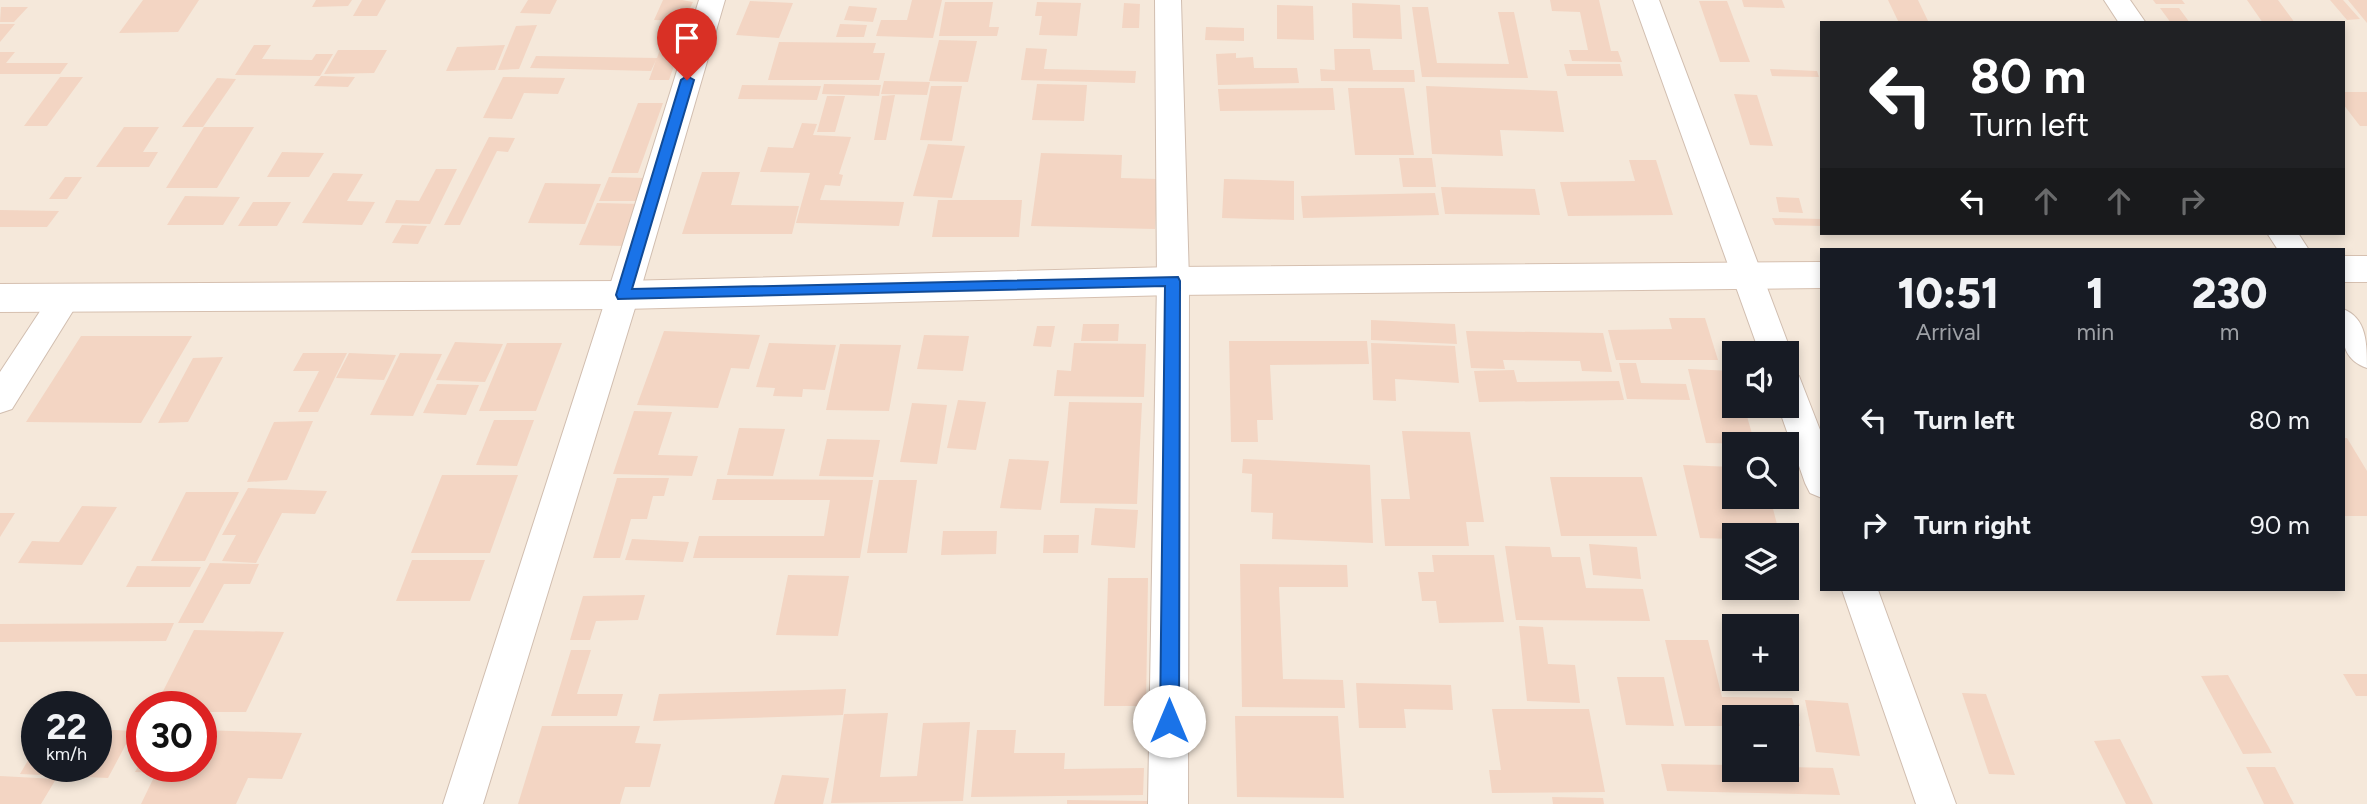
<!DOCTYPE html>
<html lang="en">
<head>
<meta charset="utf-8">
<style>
  :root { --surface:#171b24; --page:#20242c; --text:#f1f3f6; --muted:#9ea1a6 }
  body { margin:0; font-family:Figtree,sans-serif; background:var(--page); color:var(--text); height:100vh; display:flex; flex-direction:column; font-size:26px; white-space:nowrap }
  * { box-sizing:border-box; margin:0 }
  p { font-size:23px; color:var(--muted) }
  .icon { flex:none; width:38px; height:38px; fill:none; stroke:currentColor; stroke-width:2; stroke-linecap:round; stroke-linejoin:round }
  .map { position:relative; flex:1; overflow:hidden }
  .panel { position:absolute; left:1820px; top:248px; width:525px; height:343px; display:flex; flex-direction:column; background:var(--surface); border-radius:0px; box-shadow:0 4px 10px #0003 }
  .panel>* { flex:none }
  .banner { position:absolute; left:1820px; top:21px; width:525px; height:214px; border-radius:0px; box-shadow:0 4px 10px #0003; background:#202124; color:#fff; overflow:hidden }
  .tools { position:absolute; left:1722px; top:341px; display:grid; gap:14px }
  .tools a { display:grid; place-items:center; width:77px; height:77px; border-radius:0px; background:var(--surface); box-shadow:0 4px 10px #0003; font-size:35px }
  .speed { position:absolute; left:21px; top:691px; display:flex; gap:14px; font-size:35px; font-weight:700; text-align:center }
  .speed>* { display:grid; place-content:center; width:91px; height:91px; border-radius:50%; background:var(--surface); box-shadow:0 4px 10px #0003; line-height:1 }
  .speed small { font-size:18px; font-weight:400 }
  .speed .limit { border:10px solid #d22; background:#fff; color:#111 }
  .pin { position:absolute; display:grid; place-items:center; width:60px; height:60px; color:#fff; margin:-72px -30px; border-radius:50% 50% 50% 0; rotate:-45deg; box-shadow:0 0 7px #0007 }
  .pin .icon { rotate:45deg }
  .me { position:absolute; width:77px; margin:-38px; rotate:0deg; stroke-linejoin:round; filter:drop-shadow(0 0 5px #0008) }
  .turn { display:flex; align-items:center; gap:24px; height:147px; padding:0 35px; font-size:32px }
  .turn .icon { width:91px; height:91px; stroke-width:2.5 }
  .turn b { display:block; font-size:49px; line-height:60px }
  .lanes { display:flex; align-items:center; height:66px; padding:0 35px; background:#0003; justify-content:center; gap:35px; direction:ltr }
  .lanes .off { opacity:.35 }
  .eta { display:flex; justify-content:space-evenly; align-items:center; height:119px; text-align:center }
  .eta b { font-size:42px; font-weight:800; line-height:49px }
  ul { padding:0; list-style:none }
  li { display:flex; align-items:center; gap:21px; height:105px; padding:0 35px }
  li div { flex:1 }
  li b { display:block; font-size:26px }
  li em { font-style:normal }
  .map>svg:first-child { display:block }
</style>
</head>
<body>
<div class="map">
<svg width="2367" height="804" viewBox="0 0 2367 804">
  <rect width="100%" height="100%" fill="#fdf6ec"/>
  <path fill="#f5e8da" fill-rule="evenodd" d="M 0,0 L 2367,0 L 2367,804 L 0,804 ZM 1822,23 L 2343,23 L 2343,233 L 1822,233 ZM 1822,250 L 2343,250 L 2343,590 L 1822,590 ZM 1734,354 L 1787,354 L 1787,406 L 1734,406 ZM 1734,444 L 1787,444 L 1787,497 L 1734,497 ZM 1734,536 L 1787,536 L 1787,588 L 1734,588 ZM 1734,626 L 1787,626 L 1787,679 L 1734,679 ZM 37,707 L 96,707 L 96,766 L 37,766 ZM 142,707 L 201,707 L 201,766 L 142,766 ZM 1734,718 L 1787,718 L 1787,770 L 1734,770 Z"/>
  <path fill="#f3d5c3" d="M 143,0 L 199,0 L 178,32 L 119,33 Z
    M 316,0 L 352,0 L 348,6 L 312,7 Z
    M 362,0 L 386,0 L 377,16 L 353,16 Z
    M 528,0 L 557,0 L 550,14 L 520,13 Z
    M 663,0 L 682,0 L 693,2 L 684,21 L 654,20 Z
    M 912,0 L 942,0 L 933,38 L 876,36 L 881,20 L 907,20 Z
    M 1550,0 L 1599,0 L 1611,51 L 1618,51 L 1622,62 L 1572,61 L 1569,50 L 1588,50 L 1580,12 L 1552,11 Z
    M 1742,0 L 1782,0 L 1785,8 L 1744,7 Z
    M 1888,0 L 1918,0 L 1929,23 L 1899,23 Z
    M 2153,0 L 2182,0 L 2185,4 L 2156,4 Z
    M 2247,0 L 2278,0 L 2295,23 L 2263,23 Z
    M 2330,0 L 2343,0 L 2360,19 L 2347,20 Z
    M 2348,0 L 2367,0 L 2367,23 Z
    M 750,1 L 793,3 L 779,38 L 736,35 Z
    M 1699,1 L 1727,1 L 1750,62 L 1720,62 Z
    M 945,2 L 993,2 L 989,27 L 999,27 L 997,36 L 939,36 Z
    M 1037,2 L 1081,3 L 1077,36 L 1039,35 L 1042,16 L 1035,16 Z
    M 1124,3 L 1140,4 L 1139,28 L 1122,28 Z
    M 1352,3 L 1400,5 L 1402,39 L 1353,38 Z
    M 1277,5 L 1313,6 L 1314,40 L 1277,39 Z
    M 849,6 L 877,8 L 873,22 L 844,20 Z
    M 28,7 L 14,22 L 0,22 L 1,7 Z
    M 1412,7 L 1428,7 L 1437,63 L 1509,64 L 1498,12 L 1514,12 L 1528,78 L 1422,77 Z
    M 2160,8 L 2179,8 L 2190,23 L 2171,23 Z
    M 669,23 L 689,24 L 669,80 L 649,80 L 656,60 L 651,71 L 530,68 L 536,56 L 657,58 Z
    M 0,24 L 15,24 L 0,42 Z
    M 840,24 L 867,25 L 864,37 L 836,37 Z
    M 537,25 L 519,69 L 498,70 L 516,26 Z
    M 1206,27 L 1244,28 L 1244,41 L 1205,40 Z
    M 939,40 L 977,41 L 968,82 L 929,81 Z
    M 779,42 L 876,43 L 873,53 L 885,53 L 879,80 L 768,80 Z
    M 254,45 L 271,45 L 262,59 L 312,60 L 316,54 L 333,54 L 320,76 L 235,75 Z
    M 505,45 L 495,70 L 446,71 L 457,47 Z
    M 1026,48 L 1047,49 L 1044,69 L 1136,71 L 1135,83 L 1021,80 Z
    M 1334,49 L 1370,49 L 1373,70 L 1414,70 L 1415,82 L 1321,81 L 1320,69 L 1335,70 Z
    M 338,50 L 387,50 L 374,73 L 324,74 Z
    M 0,52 L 15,52 L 6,63 L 68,63 L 60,74 L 0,74 Z
    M 1236,53 L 1236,58 L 1253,57 L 1254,68 L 1297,68 L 1299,83 L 1218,85 L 1216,54 Z
    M 1564,64 L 1620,64 L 1623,76 L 1567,76 Z
    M 1770,69 L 1817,71 L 1819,77 L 1772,76 Z
    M 321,76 L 355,77 L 348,87 L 314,86 Z
    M 60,77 L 83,77 L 47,126 L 24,126 Z
    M 503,77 L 565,78 L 558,94 L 524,93 L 512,119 L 483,118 Z
    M 217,78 L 236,79 L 203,127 L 182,127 Z
    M 884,81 L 930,82 L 927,95 L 881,94 Z
    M 824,84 L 881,85 L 879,96 L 822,94 Z
    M 1037,84 L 1087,85 L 1084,121 L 1032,120 Z
    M 742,85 L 821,86 L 817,100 L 738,99 Z
    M 931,86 L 962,86 L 952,141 L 920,140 Z
    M 1426,86 L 1557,91 L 1564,132 L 1500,130 L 1503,156 L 1432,154 Z
    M 1333,88 L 1335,110 L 1220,111 L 1218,89 Z
    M 1348,88 L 1404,88 L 1414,155 L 1355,155 Z
    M 2343,92 L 2367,92 L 2367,126 L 2360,126 L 2343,104 Z
    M 1734,94 L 1757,95 L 1773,146 L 1750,145 Z
    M 895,95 L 886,140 L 874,140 L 882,96 Z
    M 827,96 L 845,96 L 835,132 L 817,132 Z
    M 638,103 L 663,103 L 638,173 L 611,173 Z
    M 802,123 L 817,124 L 813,135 L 851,137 L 839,174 L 843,175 L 840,186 L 825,185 L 820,200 L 904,202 L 899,226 L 796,223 L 810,173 L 760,172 L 768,147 L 793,148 Z
    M 124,127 L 159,127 L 143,152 L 158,152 L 149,167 L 96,167 Z
    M 204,127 L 254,127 L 217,188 L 166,188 Z
    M 489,137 L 515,138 L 508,152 L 497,151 L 460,225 L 444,225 Z
    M 928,144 L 965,146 L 952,198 L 913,196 Z
    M 282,152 L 324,153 L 309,177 L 267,177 Z
    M 1041,153 L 1122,155 L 1121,178 L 1158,179 L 1155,229 L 1031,226 Z
    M 1399,158 L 1432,158 L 1436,187 L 1403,187 Z
    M 1629,160 L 1656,160 L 1673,215 L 1568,216 L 1560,182 L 1635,181 Z
    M 436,169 L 457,169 L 430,224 L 385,223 L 396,200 L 419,201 Z
    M 702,172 L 740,172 L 731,205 L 799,206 L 792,234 L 682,234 Z
    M 333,173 L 363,174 L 347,201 L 375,202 L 362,225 L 302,223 Z
    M 65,177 L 82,177 L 67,199 L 49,199 Z
    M 609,177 L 645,178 L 636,201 L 599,201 Z
    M 1224,179 L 1294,181 L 1294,220 L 1222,218 Z
    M 545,183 L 601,184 L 585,224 L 528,223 Z
    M 1441,187 L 1535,189 L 1540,215 L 1445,214 Z
    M 1435,193 L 1439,215 L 1303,218 L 1301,196 Z
    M 185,196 L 240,197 L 223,225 L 167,225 Z
    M 1776,197 L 1799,198 L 1803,213 L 1779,212 Z
    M 938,200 L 1022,200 L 1019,237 L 932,237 Z
    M 253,202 L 291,202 L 277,226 L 238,226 Z
    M 597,203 L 642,204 L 625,246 L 579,245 Z
    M 0,210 L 59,211 L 47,227 L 0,227 Z
    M 1772,218 L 1822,219 L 1822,226 L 1775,225 Z
    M 402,225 L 427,226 L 418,244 L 392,243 Z
    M 1669,318 L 1705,318 L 1718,360 L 1616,360 L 1608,330 L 1672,329 Z
    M 1371,320 L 1455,324 L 1457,344 L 1371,340 Z
    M 1083,324 L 1119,324 L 1118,341 L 1081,341 Z
    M 1037,326 L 1055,326 L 1051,347 L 1033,346 Z
    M 664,331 L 760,335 L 749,369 L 731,368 L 718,408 L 637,405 Z
    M 1466,331 L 1603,333 L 1612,372 L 1582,371 L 1580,361 L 1503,360 L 1505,369 L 1471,368 Z
    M 924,335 L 969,336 L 963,371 L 917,369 Z
    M 81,336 L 192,336 L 141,423 L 26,422 Z
    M 1229,341 L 1367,341 L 1369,364 L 1270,365 L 1273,420 L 1257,420 L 1258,442 L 1231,442 Z
    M 455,342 L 503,344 L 485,382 L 436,380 Z
    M 507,343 L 562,343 L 536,411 L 479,411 Z
    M 769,343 L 836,345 L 825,390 L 803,389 L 802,397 L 773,396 L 775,388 L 756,387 Z
    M 1074,343 L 1146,344 L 1144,397 L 1054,396 L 1057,370 L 1071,371 Z
    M 1371,343 L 1455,346 L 1459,383 L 1395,379 L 1396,401 L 1373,400 Z
    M 840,344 L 901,345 L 889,411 L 826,410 Z
    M 303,353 L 347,353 L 318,412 L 298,412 L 319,371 L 293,371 Z
    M 349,353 L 396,355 L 384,380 L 336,378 Z
    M 400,353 L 442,354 L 413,416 L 370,415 Z
    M 223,357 L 188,422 L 158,423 L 193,358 Z
    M 1619,363 L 1636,363 L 1641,383 L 1686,384 L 1690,400 L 1627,399 Z
    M 1688,369 L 1734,371 L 1734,406 L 1744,406 L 1755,444 L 1706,443 Z
    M 1514,370 L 1517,382 L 1619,381 L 1624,400 L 1479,402 L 1474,371 Z
    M 437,384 L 479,385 L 466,415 L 423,413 Z
    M 958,400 L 986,402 L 976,450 L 947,448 Z
    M 1069,402 L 1142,403 L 1137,504 L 1060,503 Z
    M 912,403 L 947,405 L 937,464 L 900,462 Z
    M 634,411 L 672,412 L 658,455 L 698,456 L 692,476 L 613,474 Z
    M 494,420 L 534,420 L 517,466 L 476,465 Z
    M 313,421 L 287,480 L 247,482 L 274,422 Z
    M 739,428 L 785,429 L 773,476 L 727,475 Z
    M 1402,431 L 1470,432 L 1484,522 L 1466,522 L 1469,546 L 1385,546 L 1381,499 L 1410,499 Z
    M 2343,438 L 2347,438 L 2367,471 L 2367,516 L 2343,516 Z
    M 827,439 L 880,440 L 873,477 L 819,476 Z
    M 1009,459 L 1049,461 L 1041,510 L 1000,508 Z
    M 1243,459 L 1370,465 L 1373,543 L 1272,539 L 1273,513 L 1251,512 L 1252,474 L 1242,473 Z
    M 1683,465 L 1734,467 L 1734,497 L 1770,497 L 1780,536 L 1734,536 L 1734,539 L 1700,538 Z
    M 442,475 L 518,475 L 490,553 L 411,553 Z
    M 1550,477 L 1642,477 L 1657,536 L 1561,536 Z
    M 617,478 L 669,478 L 664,496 L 653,496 L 647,519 L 631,519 L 620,558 L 593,558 Z
    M 717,479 L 873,480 L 860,558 L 693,558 L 699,536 L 824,536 L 830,500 L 712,500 Z
    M 879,480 L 917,480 L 907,553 L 867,553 Z
    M 248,488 L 327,491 L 315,514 L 282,513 L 256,563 L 222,561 L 236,535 L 222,535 Z
    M 186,492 L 239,492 L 205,561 L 151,561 Z
    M 82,506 L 117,507 L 82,565 L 18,563 L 32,541 L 59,542 Z
    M 1095,508 L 1138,510 L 1135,548 L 1091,545 Z
    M 0,513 L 15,513 L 0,537 Z
    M 943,531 L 997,531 L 996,554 L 941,555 Z
    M 1044,535 L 1079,535 L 1078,553 L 1043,553 Z
    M 632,539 L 689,542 L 683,562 L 625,560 Z
    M 1589,544 L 1637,547 L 1641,579 L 1593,575 Z
    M 1505,546 L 1550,547 L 1552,557 L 1580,557 L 1586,588 L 1643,589 L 1650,621 L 1516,620 Z
    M 1432,555 L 1494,555 L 1504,622 L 1439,623 L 1436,601 L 1422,601 L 1418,572 L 1434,572 Z
    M 412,560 L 485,560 L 470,601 L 396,601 Z
    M 210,563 L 259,564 L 250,584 L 224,584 L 203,623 L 178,623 Z
    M 1240,564 L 1347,565 L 1348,587 L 1279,587 L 1283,679 L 1343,680 L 1345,708 L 1242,707 Z
    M 137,566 L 201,567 L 190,587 L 126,587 Z
    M 788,575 L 849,576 L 838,636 L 776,635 Z
    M 1108,578 L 1148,578 L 1146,706 L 1104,706 Z
    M 645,595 L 638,620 L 596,621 L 590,640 L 570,640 L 583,596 Z
    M 174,623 L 166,641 L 0,642 L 0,624 Z
    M 1519,626 L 1543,627 L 1548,664 L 1575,665 L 1580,703 L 1527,701 Z
    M 194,630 L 284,632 L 246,712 L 201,712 L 201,707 L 155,707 Z
    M 1665,640 L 1708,640 L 1722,697 L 1792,698 L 1800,726 L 1787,726 L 1787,718 L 1734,718 L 1734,726 L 1685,726 Z
    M 571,650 L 591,650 L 577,694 L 623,694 L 617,716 L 551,716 Z
    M 2343,674 L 2367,674 L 2367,696 L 2356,696 Z
    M 2228,675 L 2272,753 L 2243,754 L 2201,676 Z
    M 1617,677 L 1664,677 L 1674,726 L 1626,725 Z
    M 1356,683 L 1451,685 L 1453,710 L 1404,709 L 1406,728 L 1359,728 Z
    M 846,689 L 843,715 L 653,721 L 659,694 Z
    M 1962,693 L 1986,694 L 2015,775 L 1989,774 Z
    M 1805,700 L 1848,703 L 1860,756 L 1816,752 Z
    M 1492,709 L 1589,709 L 1605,792 L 1492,793 L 1489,770 L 1501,770 Z
    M 888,713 L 880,777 L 917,776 L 923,723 L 970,722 L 963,801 L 831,803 L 844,714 Z
    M 1235,716 L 1338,716 L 1344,798 L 1237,797 Z
    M 542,726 L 640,726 L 635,743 L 661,744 L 650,787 L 625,787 L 620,804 L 518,804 Z
    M 96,729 L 133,731 L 108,778 L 20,774 L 37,745 L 37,766 L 96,766 Z
    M 201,730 L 302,733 L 282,779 L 248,778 L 236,804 L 141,804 L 156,773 L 135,772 L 142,759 L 142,766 L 201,766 Z
    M 977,730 L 1016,730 L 1014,753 L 1065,753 L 1064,769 L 1144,768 L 1143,795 L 971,797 Z
    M 2120,739 L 2153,804 L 2126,804 L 2094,741 Z
    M 1661,764 L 1734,765 L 1734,770 L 1787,770 L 1787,767 L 1833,768 L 1840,795 L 1667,791 Z
    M 2246,767 L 2275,767 L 2294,804 L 2264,804 Z
    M 782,775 L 829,778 L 823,804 L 774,804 Z
    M 0,776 L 56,779 L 41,804 L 0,804 Z
    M 1552,797 L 1603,798 L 1604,804 L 1553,804 Z
    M 1067,800 L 1148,801 L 1147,804 L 1067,804 Z"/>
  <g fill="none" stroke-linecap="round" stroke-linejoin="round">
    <g stroke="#d1beb0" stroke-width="2">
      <path id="minor" d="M 699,0 L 725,0 L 639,295 L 483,804 L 443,804 L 607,295 Z
        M 1155,0 L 1181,0 L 1189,281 L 1188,804 L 1148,804 L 1157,281 Z
        M 1633,0 L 1659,0 L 1792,354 L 1787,363 L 1787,354 L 1760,354 Z
        M 2104,0 L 2130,0 L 2146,23 L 2119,23 Z
        M 2267,233 L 2298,233 L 2309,250 L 2278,250 Z
        M 65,286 L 76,290 L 81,298 L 12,409 L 0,413 L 0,372 L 54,290 Z
        M 2343,309 C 2367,318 2367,344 2367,368 C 2338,358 2343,334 2343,309 Z
        M 1787,372 L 1799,376 L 1822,435 L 1822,498 L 1810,493 L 1805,483 L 1778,406 L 1787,406 Z
        M 1842,590 L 1878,590 L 1956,804 L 1916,804 Z"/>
    </g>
    <g stroke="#d6c0b0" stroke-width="2">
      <path id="secondary" d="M 2343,256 L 2367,256 L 2367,282 L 2343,282 Z
        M 1822,262 L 1822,288 L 1173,295 L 623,309 L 0,312 L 0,284 L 623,281 L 1173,267 Z"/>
    </g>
    <use href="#minor" fill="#fff" fill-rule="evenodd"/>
    <use href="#secondary" fill="#fff" fill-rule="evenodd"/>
  </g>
  <path fill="#1a73e8" stroke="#114b97" stroke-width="2" d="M 687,76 L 694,80 L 632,289 L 1178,277 L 1180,281 L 1179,721 L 1176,728 L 1169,730 L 1163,728 L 1160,721 L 1165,286 L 618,299 L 616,295 L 681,80 Z"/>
</svg>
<div class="tools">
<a><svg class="icon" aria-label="sound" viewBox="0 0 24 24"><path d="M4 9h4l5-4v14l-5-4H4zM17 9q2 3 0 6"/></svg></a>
<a><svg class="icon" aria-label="search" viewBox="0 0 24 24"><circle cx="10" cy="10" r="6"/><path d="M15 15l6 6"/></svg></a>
<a><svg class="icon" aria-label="layers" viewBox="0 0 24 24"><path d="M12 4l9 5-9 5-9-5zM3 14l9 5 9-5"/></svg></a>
<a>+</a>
<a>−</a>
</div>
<div class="speed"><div>22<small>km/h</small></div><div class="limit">30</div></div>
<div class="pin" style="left:687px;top:80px;background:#d93025"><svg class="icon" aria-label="arrive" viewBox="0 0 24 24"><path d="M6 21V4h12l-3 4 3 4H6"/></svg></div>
<svg class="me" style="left:1169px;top:721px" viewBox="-20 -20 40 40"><circle r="19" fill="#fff"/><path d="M0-13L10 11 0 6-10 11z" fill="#1a73e8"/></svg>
<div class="banner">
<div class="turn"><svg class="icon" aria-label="left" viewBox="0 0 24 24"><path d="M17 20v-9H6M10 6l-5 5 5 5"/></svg><div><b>80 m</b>Turn left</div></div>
<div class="lanes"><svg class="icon" aria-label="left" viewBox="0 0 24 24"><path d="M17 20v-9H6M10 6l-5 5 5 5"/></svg><svg class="icon off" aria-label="ahead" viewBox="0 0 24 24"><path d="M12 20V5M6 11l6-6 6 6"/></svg><svg class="icon off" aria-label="ahead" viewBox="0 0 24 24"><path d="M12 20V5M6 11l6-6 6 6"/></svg><svg class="icon off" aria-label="right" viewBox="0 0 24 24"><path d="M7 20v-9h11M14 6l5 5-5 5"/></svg></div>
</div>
<section class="panel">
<div class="eta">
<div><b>10:51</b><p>Arrival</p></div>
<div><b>1</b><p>min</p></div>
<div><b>230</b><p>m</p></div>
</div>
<ul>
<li><svg class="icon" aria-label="left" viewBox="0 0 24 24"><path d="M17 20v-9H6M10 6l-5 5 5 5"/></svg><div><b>Turn left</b></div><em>80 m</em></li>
<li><svg class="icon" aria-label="right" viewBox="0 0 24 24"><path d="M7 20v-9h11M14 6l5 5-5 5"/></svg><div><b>Turn right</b></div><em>90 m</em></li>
</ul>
</section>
</div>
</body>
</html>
